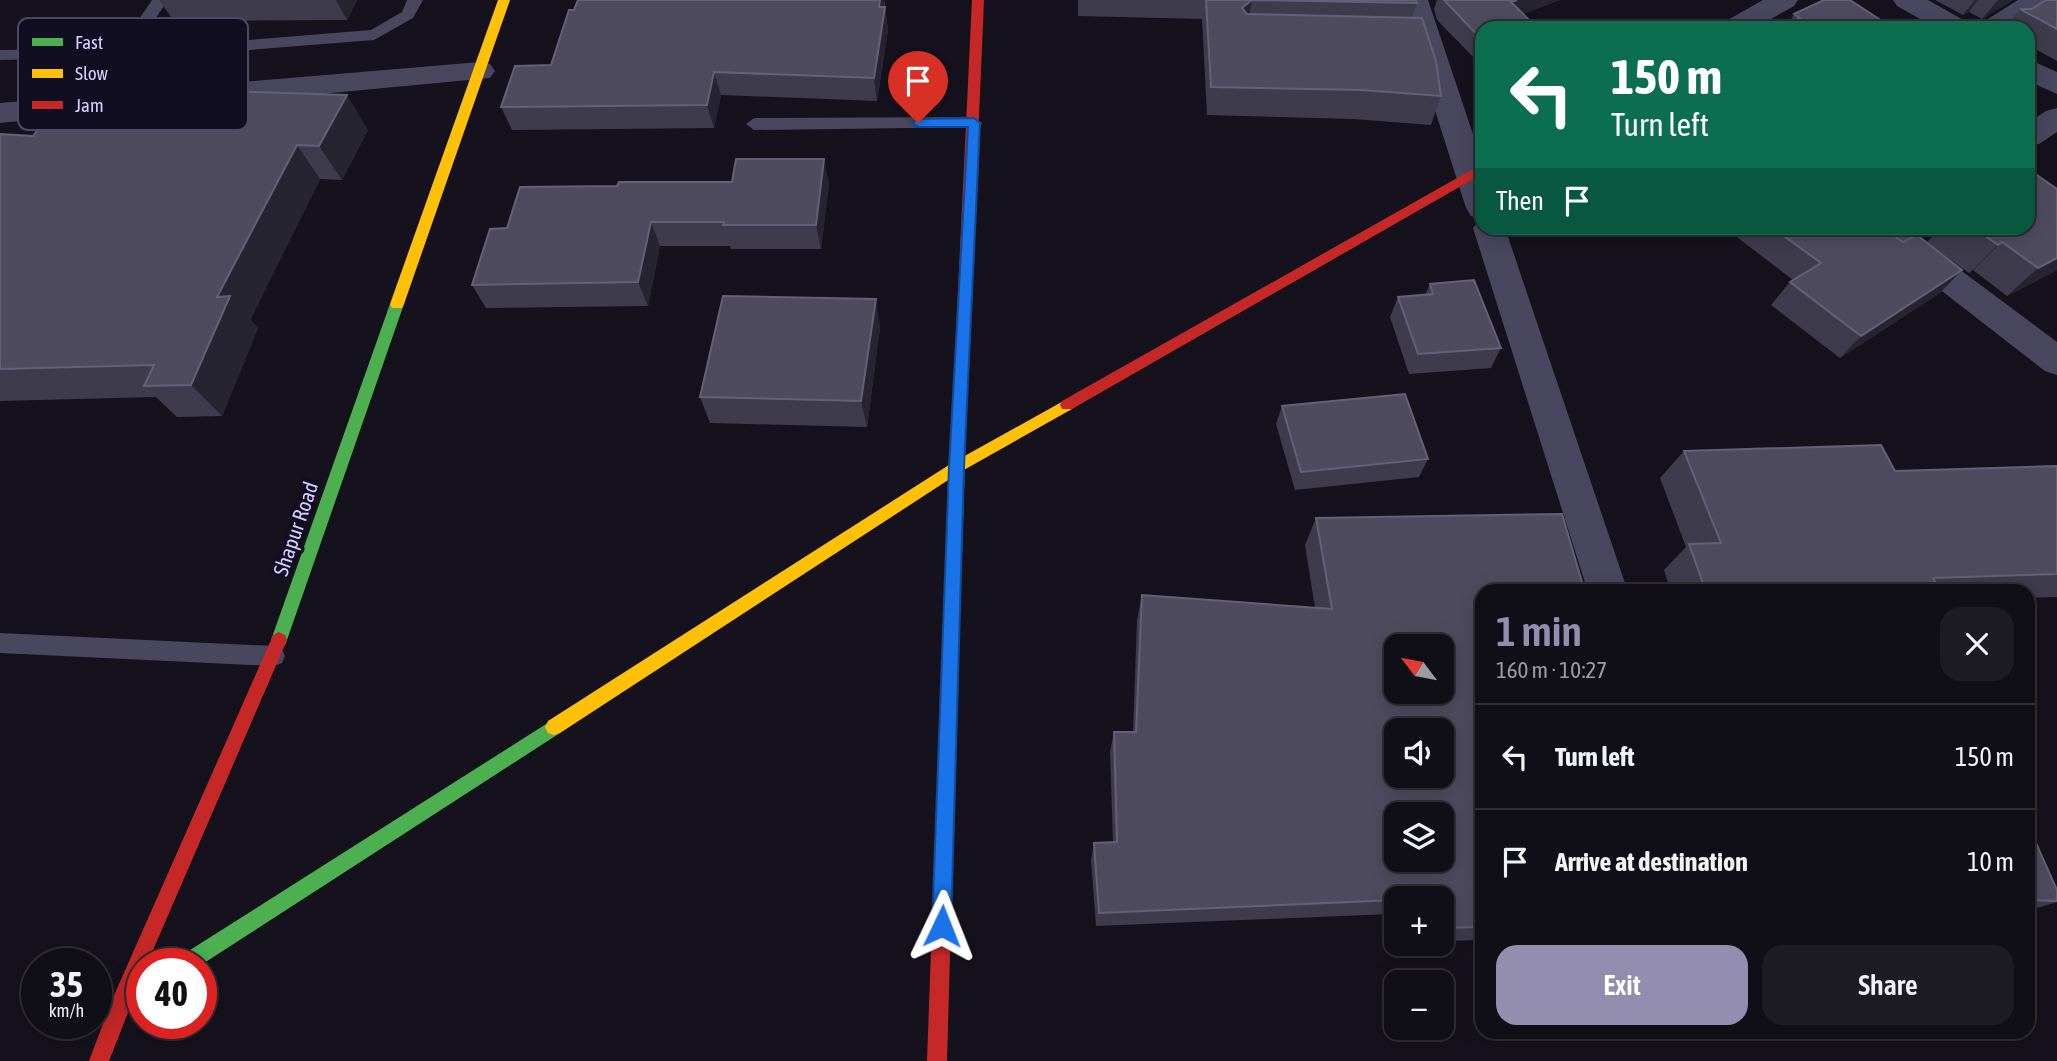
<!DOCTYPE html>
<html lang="en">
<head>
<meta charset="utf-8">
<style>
  :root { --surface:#100e16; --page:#1e1c23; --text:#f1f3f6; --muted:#9c9ca1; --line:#302e35; --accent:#938eaf }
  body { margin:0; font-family:"Asap Condensed",sans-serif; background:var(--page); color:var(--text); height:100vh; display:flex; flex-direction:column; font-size:26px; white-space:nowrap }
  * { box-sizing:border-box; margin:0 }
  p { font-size:23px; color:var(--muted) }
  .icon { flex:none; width:38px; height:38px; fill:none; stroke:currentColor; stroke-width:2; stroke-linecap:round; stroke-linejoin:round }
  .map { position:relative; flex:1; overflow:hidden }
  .details { position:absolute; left:1475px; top:584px; width:560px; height:455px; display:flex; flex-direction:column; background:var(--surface); border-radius:21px; box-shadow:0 4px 18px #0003,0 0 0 2px var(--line) }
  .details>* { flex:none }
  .guide { position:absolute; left:1475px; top:21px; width:560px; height:214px; border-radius:21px; box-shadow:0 4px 18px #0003,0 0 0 2px var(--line); background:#0b6e4f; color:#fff; overflow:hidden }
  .needle { width:46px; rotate:302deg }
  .fabs { position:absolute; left:1384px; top:634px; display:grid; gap:14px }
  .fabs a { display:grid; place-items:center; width:70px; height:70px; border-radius:14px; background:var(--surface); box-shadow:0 4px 18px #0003,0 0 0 2px var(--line); font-size:35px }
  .speed { position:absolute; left:21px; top:948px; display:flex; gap:14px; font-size:35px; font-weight:700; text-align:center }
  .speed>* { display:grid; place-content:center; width:91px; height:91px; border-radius:50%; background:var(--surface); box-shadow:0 4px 18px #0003,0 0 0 2px var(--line); line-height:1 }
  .speed small { font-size:18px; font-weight:400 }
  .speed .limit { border:10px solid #d22; background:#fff; color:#111 }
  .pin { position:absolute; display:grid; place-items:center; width:60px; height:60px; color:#fff; margin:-72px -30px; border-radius:50% 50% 50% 0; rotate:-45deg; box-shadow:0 0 7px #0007 }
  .pin .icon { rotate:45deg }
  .me { position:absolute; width:77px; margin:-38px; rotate:2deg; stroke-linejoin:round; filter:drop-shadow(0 0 5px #0008) }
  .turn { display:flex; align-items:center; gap:24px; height:147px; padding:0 21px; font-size:32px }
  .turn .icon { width:91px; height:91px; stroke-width:2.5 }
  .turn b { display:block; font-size:49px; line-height:60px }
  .then { display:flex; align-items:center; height:66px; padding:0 21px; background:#0003; gap:14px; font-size:26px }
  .round { display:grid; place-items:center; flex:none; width:74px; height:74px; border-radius:21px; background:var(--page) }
  .overview { display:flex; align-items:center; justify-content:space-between; height:119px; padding:0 21px }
  h1 { font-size:42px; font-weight:600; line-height:52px; color:var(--accent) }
  .cta { display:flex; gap:14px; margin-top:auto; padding:14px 21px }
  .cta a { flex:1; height:80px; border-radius:21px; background:var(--accent); color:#fff; font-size:28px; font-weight:600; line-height:80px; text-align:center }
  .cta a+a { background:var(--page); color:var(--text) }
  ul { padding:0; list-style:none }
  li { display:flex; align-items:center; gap:21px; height:105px; padding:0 21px; border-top:2px solid var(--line) }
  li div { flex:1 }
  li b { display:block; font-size:26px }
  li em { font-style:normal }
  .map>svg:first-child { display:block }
</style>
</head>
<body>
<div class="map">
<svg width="2057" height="1061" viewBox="0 0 2057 1061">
  <rect width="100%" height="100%" fill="#15121d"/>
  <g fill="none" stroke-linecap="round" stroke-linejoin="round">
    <path fill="#49475e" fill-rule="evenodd" d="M 152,0 L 168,0 L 145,34 L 144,41 L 152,48 L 371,30 L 402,12 L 407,0 L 423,0 L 413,18 L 374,40 L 149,58 L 128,43 L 129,34 Z
      M 81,49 L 87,50 L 89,54 L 87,58 L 0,60 L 0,50 Z
      M 974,117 L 982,123 L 980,127 L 754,130 L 746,124 L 754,118 Z
      M 0,633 L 274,646 L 282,649 L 285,656 L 282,663 L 274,666 L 0,653 Z"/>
    <path fill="#49475e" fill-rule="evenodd" d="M 1400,0 L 1428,0 L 1482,161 L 1482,228 L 1505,228 L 1628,592 L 1588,592 L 1473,228 L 1480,219 L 1471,216 L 1466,208 Z
      M 1763,0 L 1798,0 L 1794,6 L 1755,28 L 1720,28 L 1724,22 Z
      M 1893,0 L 1928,0 L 1967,22 L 1971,28 L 1936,28 L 1897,6 Z
      M 2018,0 L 2052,0 L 2048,6 L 2013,28 L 1979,28 L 1983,22 Z
      M 2028,59 L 2057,72 L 2057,94 L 2028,81 Z
      M 480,62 L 490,64 L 495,71 L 490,78 L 193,106 L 183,103 L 178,96 L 183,89 L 193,86 Z
      M 105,94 L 116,97 L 120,104 L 116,111 L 0,123 L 0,103 Z
      M 2057,108 L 2057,132 L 2039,144 L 2028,147 L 2028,123 L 2046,111 Z
      M 1866,228 L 1904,228 L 2057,342 L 2057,375 L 2045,371 L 1871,236 Z"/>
    <path fill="#4caf50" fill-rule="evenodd" d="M 397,299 L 404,304 L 287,640 L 285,645 L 279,648 L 273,645 L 271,640 L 390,304 Z
      M 960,389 L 967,395 L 954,811 L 951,817 L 945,820 L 939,817 L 936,811 L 953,395 Z
      M 554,719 L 560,721 L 563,727 L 560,733 L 201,965 L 176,964 L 179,957 Z"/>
    <path fill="#ffc107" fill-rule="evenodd" d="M 498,0 L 510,0 L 404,304 L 402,308 L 392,308 L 390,304 Z
      M 1067,399 L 1074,405 L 1072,409 L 962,471 L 560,733 L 554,735 L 548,733 L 545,727 L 548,721 L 952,463 Z"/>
    <path fill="#c62828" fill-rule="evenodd" d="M 972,0 L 984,0 L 967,395 L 960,401 L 953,395 Z
      M 1482,164 L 1482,174 L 1072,409 L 1062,409 L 1060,405 L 1062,401 Z
      M 279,632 L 285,635 L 287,640 L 147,964 L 142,964 L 142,977 L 109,1061 L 89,1061 L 112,1000 L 271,640 L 273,635 Z
      M 945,802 L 951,805 L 954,811 L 947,1061 L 927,1061 L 936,811 L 939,805 Z"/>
  </g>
  <path fill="#3e3b4c" d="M 159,0 L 357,0 L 347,20 L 174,21 Z
    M 578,0 L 885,0 L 885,7 L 888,30 L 877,101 L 721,95 L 714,128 L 512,130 L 501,107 L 551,65 Z
    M 1078,0 L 1416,0 L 1417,3 L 1412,18 L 1441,96 L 1431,125 L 1353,119 L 1207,115 L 1202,19 L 1078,16 Z
    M 1437,0 L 1560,0 L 1482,28 L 1482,66 L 1437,20 L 1434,9 Z
    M 1935,0 L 2013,0 L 1982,19 L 1969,12 L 1963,15 Z
    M 2057,0 L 2057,61 L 2028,45 L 2028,28 L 2005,28 L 2020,9 L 2032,9 Z
    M 1794,14 L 1882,21 L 1877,28 L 1789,23 Z
    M 368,130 L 342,180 L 320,179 L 250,320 L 258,328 L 222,416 L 177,417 L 156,397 L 0,401 L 0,134 L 33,136 Z
    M 829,183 L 821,249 L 731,249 L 730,246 L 660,246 L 648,306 L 486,308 L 472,285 L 507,228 L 617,186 Z
    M 2057,189 L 2057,270 L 2007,296 L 1973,270 L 1969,273 L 1927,242 L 1941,228 L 2028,228 Z
    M 1725,228 L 1883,228 L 1903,242 L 1962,270 L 1940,293 L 1840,358 L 1771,305 L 1790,282 L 1793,280 Z
    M 1430,284 L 1501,348 L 1491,368 L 1409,374 L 1390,317 L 1398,297 L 1425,295 Z
    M 880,327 L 867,427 L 710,423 L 700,397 Z
    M 1282,406 L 1428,459 L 1419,477 L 1295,490 L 1276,424 Z
    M 1684,451 L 1895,471 L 2057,466 L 2057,597 L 2028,598 L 2028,592 L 1671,592 L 1664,570 L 1686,547 L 1660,478 Z
    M 1316,518 L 1482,592 L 1482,940 L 1442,941 L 1442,898 L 1396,898 L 1396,943 L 1391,914 L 1096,926 L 1091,860 L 1094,843 L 1113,842 L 1110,752 L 1114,732 L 1133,732 L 1137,620 L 1142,595 L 1315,608 L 1305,545 Z
    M 2028,825 L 2057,890 L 2057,902 L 2028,911 Z"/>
  <path fill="#272431" d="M 336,0 L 357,0 L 347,20 Z
    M 880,0 L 885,0 L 883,19 L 885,7 L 888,30 L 877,101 L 874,78 Z
    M 1252,0 L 1247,29 L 1242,8 Z
    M 1517,0 L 1560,0 L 1503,22 L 1511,2 Z
    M 1975,0 L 1978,0 L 1969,12 L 1963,15 Z
    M 1998,0 L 2013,0 L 1982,19 Z
    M 1882,21 L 1877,28 L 1872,25 Z
    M 714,72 L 721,95 L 714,128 L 707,105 Z
    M 347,95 L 368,130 L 342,180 L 319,146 Z
    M 297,145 L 320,179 L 250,320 L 258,328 L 222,416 L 191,385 L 217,297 Z
    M 824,159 L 829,183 L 821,249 L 816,225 Z
    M 651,222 L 660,246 L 648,306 L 638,282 Z
    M 2002,242 L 1973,270 L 1969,273 L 1998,245 Z
    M 2057,258 L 2057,270 L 2007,296 L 2038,268 Z
    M 1962,270 L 1940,293 L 1840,358 L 1861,336 Z
    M 876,299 L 880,327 L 867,427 L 861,401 Z"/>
  <path fill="#4f4b5f" stroke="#646078" stroke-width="2" fill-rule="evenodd" d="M 578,0 L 880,0 L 879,7 L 885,7 L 874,78 L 714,72 L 707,105 L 501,107 L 515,66 L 551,65 L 569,10 L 574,10 Z
    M 1206,0 L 1416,0 L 1417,3 L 1252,0 L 1242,8 L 1247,14 L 1422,18 L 1436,61 L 1441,96 L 1361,90 L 1211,87 Z
    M 1444,0 L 1517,0 L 1511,2 L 1537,28 L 1482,28 L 1482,40 Z
    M 1824,0 L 1850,0 L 1882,21 L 1872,25 L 1877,28 L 1778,28 L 1800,18 L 1794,14 Z
    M 2046,0 L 2057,0 L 2057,29 L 2020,9 L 2032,9 Z
    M 70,86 L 347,95 L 319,146 L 297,145 L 217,297 L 230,296 L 191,385 L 144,386 L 154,365 L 0,369 L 0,134 L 33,136 Z
    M 736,159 L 824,159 L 816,225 L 723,225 L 724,222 L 651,222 L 638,282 L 472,285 L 490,229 L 507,228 L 520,187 L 617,186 L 619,182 L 732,182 Z
    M 2034,173 L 2057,189 L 2057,258 L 2038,268 L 2002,242 L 1998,245 L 1974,228 L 2028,228 L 2028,176 Z
    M 1773,228 L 1883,228 L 1903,242 L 1917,235 L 1962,270 L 1861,336 L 1790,282 L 1821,263 Z
    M 1474,280 L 1501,348 L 1418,354 L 1398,297 L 1433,294 L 1430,284 Z
    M 723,296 L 876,299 L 861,401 L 700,397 Z
    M 1405,394 L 1428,459 L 1301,472 L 1282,406 Z
    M 1881,445 L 1895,471 L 2057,466 L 2057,574 L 1933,578 L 1940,592 L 1706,592 L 1689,544 L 1721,543 L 1684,451 Z
    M 1562,514 L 1585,592 L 1482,592 L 1482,927 L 1442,928 L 1442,898 L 1396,898 L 1396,900 L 1099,913 L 1094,843 L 1117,842 L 1114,732 L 1136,732 L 1142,595 L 1332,609 L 1316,518 ZM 1396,646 L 1442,646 L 1442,691 L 1396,691 ZM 1396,730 L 1442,730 L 1442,775 L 1396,775 ZM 1396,814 L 1442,814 L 1442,859 L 1396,859 Z
    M 2028,825 L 2057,890 L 2057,901 L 2028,900 Z"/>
  <path fill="#1a73e8" stroke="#114b97" stroke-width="2" d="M 974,118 L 980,123 L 964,467 L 951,926 L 948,933 L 942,936 L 935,933 L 932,926 L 949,467 L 968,127 L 918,127 L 912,123 L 918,119 Z"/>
  <g text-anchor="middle" stroke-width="7" stroke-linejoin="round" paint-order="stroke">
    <g font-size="21" fill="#d7d0fe" stroke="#120e21">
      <text transform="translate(296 529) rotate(-71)" y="7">Shapur Road</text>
    </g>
  </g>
  <rect x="18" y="18" width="230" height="112" rx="10" fill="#120e21" stroke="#4d4863" stroke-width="2"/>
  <rect x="32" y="38" width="31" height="8" fill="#4caf50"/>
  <rect x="32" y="69" width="31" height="9" fill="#ffc107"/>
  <rect x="32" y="101" width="31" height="8" fill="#c62828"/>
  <g font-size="19" fill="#d7d0fe">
    <text x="75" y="49">Fast</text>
    <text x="75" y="80">Slow</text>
    <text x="75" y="112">Jam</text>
  </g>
</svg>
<div class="fabs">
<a><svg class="needle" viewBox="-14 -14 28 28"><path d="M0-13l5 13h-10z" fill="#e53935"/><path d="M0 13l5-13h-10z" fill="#9c9ca1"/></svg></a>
<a><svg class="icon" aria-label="sound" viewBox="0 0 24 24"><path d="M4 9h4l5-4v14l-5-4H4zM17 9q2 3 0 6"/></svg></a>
<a><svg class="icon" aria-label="layers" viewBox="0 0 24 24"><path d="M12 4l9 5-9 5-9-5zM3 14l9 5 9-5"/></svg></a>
<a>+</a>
<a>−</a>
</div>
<div class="speed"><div>35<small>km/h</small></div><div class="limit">40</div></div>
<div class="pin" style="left:918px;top:123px;background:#d93025"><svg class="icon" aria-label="arrive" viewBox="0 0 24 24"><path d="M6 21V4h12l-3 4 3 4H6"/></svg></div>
<svg class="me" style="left:942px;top:926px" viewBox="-20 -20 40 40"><path d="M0-17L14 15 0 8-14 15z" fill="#1a73e8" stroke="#fff" stroke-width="4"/></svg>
<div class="guide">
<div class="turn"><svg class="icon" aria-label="left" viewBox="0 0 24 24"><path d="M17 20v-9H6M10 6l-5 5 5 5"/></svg><div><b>150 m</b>Turn left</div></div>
<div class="then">Then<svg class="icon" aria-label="arrive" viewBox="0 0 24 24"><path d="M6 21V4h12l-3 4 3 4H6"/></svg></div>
</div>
<section class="details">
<div class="overview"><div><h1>1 min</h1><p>160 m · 10:27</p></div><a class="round"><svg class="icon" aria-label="close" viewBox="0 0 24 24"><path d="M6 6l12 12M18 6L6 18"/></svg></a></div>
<ul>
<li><svg class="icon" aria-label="left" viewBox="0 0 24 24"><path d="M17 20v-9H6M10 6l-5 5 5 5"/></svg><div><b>Turn left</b></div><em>150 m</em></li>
<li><svg class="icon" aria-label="arrive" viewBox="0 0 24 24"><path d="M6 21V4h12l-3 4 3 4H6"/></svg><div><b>Arrive at destination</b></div><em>10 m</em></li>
</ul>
<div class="cta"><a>Exit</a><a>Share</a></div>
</section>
</div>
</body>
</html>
